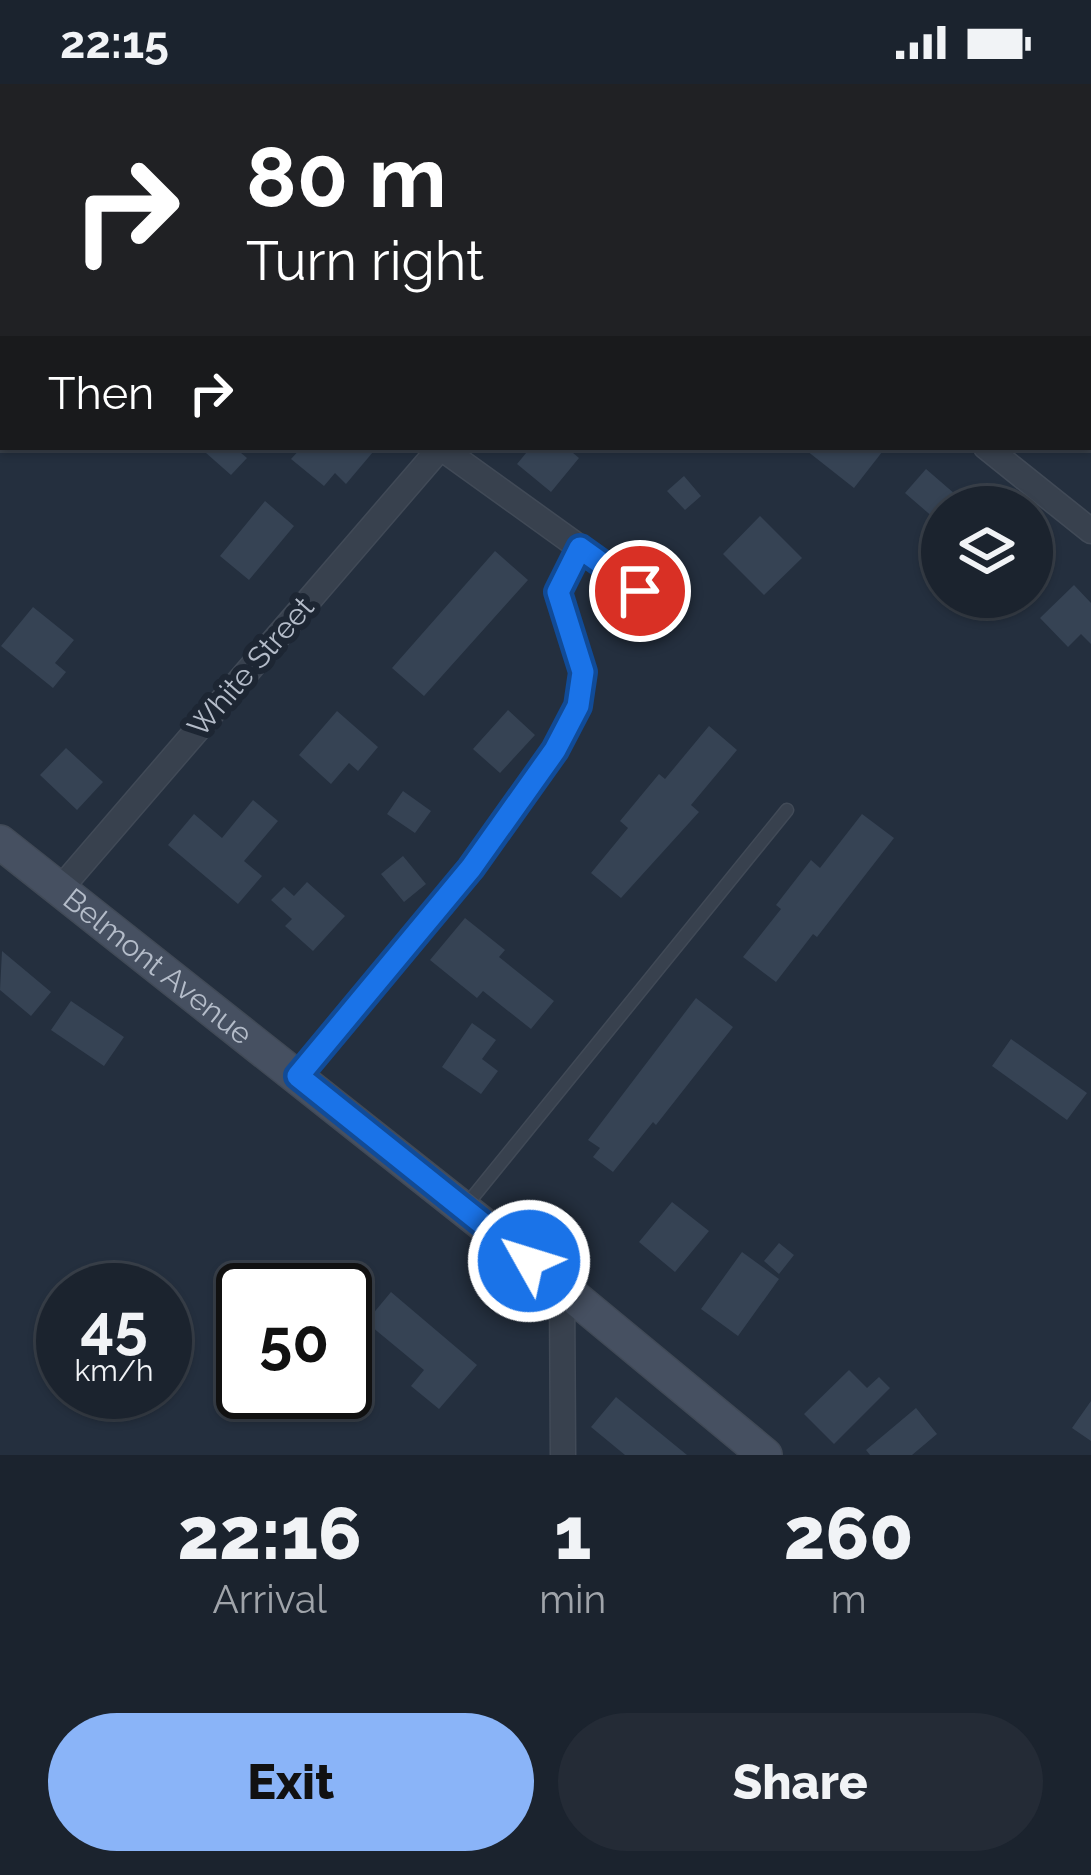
<!DOCTYPE html>
<html lang="en">
<head>
<meta charset="utf-8">
<style>
  :root { --surface:#1b232e; --page:#242b36; --text:#f1f3f6; --muted:#a0a4aa; --line:#39404a; --accent:#8ab4f8 }
  body { margin:0; font-family:Raleway,sans-serif; background:var(--page); color:var(--text); height:100vh; display:flex; flex-direction:column; font-size:45px; white-space:nowrap }
  * { box-sizing:border-box; margin:0 }
  p { font-size:39px; color:var(--muted) }
  .icon { flex:none; width:66px; height:66px; fill:none; stroke:currentColor; stroke-width:2; stroke-linecap:round; stroke-linejoin:round }
  .map { position:relative; height:1371px; overflow:hidden }
  .sheet { display:flex; flex-direction:column; background:var(--surface); flex:1 }
  .sheet>* { flex:none }
  .banner { position:absolute; left:0px; top:0px; width:1092px; height:366px; box-shadow:0 3px 9px #0004,0 0 0 3px var(--line); background:#202124; color:#fff; overflow:hidden }
  .buttons { position:absolute; left:921px; top:402px; display:grid; gap:24px }
  .buttons a { display:grid; place-items:center; width:132px; height:132px; border-radius:50%; background:var(--surface); box-shadow:0 3px 9px #0004,0 0 0 3px var(--line); font-size:60px }
  .speed { position:absolute; left:36px; top:1179px; display:flex; gap:24px; font-size:60px; font-weight:700; text-align:center }
  .speed>* { display:grid; place-content:center; width:156px; height:156px; border-radius:50%; background:var(--surface); box-shadow:0 3px 9px #0004,0 0 0 3px var(--line); line-height:1 }
  .speed small { font-size:30px; font-weight:400 }
  .speed .limit { border:6px solid #111; border-radius:18px; background:#fff; color:#111 }
  .pin { position:absolute; display:grid; place-items:center; width:102px; height:102px; color:#fff; margin:-51px; border:6px solid #fff; border-radius:50%; box-shadow:0 3px 12px #0007 }
  .me { position:absolute; width:132px; margin:-66px; rotate:309deg; stroke-linejoin:round; filter:drop-shadow(0 0 9px #0008) }
  .turn { display:flex; align-items:center; gap:42px; height:252px; padding:0 48px; font-size:54px }
  .turn .icon { width:156px; height:156px; stroke-width:2.5 }
  .turn b { display:block; font-size:84px; line-height:102px }
  .then { display:flex; align-items:center; height:114px; padding:0 48px; background:#0003; gap:24px; font-size:45px }
  .eta { display:flex; justify-content:space-evenly; align-items:center; height:204px; text-align:center }
  .eta b { font-size:72px; font-weight:800; line-height:84px }
  .cta { display:flex; gap:24px; margin-top:auto; padding:24px 48px }
  .cta a { flex:1; height:138px; border-radius:72px; background:var(--accent); color:#111; font-size:48px; font-weight:800; line-height:138px; text-align:center }
  .cta a+a { background:var(--page); color:var(--text) }
  .status { display:flex; justify-content:space-between; align-items:center; height:84px; padding:0 60px; background:var(--surface); direction:ltr }
  .status svg { height:33px; fill:currentColor }
  .map>svg:first-child { display:block }
</style>
</head>
<body>
<div class="status"><b>22:15</b><svg viewBox="0 0 49 12"><path d="M0 12V9h3v3zM5 12V6h3v6zM10 12V3h3v9zM15 12V0h3v12zM26 1h20v11H26zM47 4h2v5h-2z"/></svg></div>
<div class="map">
<svg width="1091" height="1371" viewBox="0 0 1091 1371">
  <rect width="100%" height="100%" fill="#242f3e"/>
  <path fill="#364354" d="M 211,363 L 234,363 L 247,374 L 231,391 L 206,369 Z
    M 302,363 L 367,363 L 373,368 L 346,400 L 335,389 L 324,402 L 291,375 Z
    M 531,363 L 566,363 L 579,374 L 551,408 L 517,380 Z
    M 802,363 L 886,363 L 854,404 Z
    M 926,385 L 970,423 L 942,423 L 942,441 L 905,409 Z
    M 684,392 L 701,412 L 685,426 L 667,407 Z
    M 265,417 L 294,442 L 249,496 L 220,472 Z
    M 760,432 L 802,474 L 764,511 L 723,470 Z
    M 495,467 L 528,496 L 424,612 L 392,584 Z
    M 1032,472 L 1051,488 L 1032,510 Z
    M 1074,501 L 1091,519 L 1091,560 L 1081,550 L 1068,563 L 1040,534 Z
    M 33,523 L 74,556 L 55,579 L 66,588 L 53,604 L 1,562 Z
    M 508,626 L 535,651 L 500,689 L 473,665 Z
    M 337,627 L 378,663 L 358,687 L 349,679 L 331,700 L 299,671 Z
    M 709,642 L 737,666 L 691,721 L 699,728 L 621,814 L 591,789 L 628,744 L 620,737 L 659,690 L 665,695 Z
    M 66,664 L 103,698 L 77,726 L 40,691 Z
    M 403,707 L 431,727 L 415,749 L 387,730 Z
    M 253,716 L 278,737 L 244,777 L 262,792 L 238,820 L 168,761 L 194,730 L 222,754 Z
    M 862,730 L 894,754 L 817,853 L 813,850 L 776,898 L 743,873 L 781,825 L 776,821 L 811,776 L 820,784 Z
    M 403,772 L 426,800 L 404,818 L 381,790 Z
    M 307,798 L 345,832 L 313,867 L 285,842 L 292,835 L 271,816 L 284,803 L 294,812 Z
    M 465,834 L 505,866 L 499,873 L 554,917 L 531,945 L 483,907 L 477,914 L 430,876 Z
    M 2,867 L 51,908 L 31,932 L 0,906 Z
    M 696,914 L 733,943 L 656,1041 L 653,1038 L 613,1088 L 593,1073 L 600,1064 L 588,1056 Z
    M 71,917 L 124,953 L 104,982 L 51,946 Z
    M 472,939 L 496,956 L 482,975 L 498,987 L 481,1010 L 442,983 Z
    M 1011,955 L 1087,1009 L 1067,1036 L 992,982 Z
    M 672,1118 L 709,1147 L 675,1188 L 639,1158 Z
    M 779,1159 L 794,1171 L 779,1190 L 764,1177 Z
    M 742,1168 L 779,1195 L 738,1252 L 701,1225 Z
    M 391,1208 L 477,1281 L 439,1325 L 411,1302 L 424,1286 L 366,1238 Z
    M 849,1286 L 867,1304 L 879,1293 L 890,1304 L 834,1360 L 804,1330 Z
    M 616,1313 L 687,1371 L 625,1371 L 591,1343 Z
    M 1091,1317 L 1091,1357 L 1072,1344 Z
    M 916,1324 L 937,1350 L 912,1371 L 870,1371 L 866,1366 Z"/>
  <g fill="none" stroke-linecap="round" stroke-linejoin="round">
    <g stroke="#414a57" stroke-width="15">
      <path id="service" d="M 300,989 L 471,785 L 555,666 L 578,622 L 583,588 L 558,509 L 580,464
        M 464,1124 L 787,726"/>
    </g>
    <g stroke="#414a57" stroke-width="27">
      <path id="minor" d="M 562,0 L 566,3
        M 772,3 L 774,0
        M 0,5 L 3,7
        M 1089,314 L 1091,314
        M 440,363 L 640,507
        M 986,363 L 1091,447
        M 61,804 L 441,363
        M 562,1203 L 563,1371"/>
    </g>
    <g stroke="#414a57" stroke-width="36">
      <g id="secondary">
        <path id="s1" d="M 0,758 L 562,1203 L 765,1371"/>
      </g>
    </g>
    <use href="#service" stroke="#38414e" stroke-width="12"/>
    <use href="#minor" stroke="#38414e" stroke-width="24"/>
    <use href="#secondary" stroke="#465061" stroke-width="33"/>
  </g>
  <g fill="none" stroke-linecap="round" stroke-linejoin="round">
    <g stroke="#114b97" stroke-width="30">
      <path id="route" d="M 529,1177 L 298,992 L 471,784 L 555,666 L 578,622 L 583,588 L 558,508 L 580,464 L 640,507"/>
    </g>
    <use href="#route" stroke="#1a73e8" stroke-width="21"/>
  </g>
  <g text-anchor="middle" stroke-width="12" stroke-linejoin="round" paint-order="stroke">
    <g font-size="30" fill="#b4bcc9" stroke="#1d2633">
      <text transform="translate(251 583) rotate(-49)" y="10">White Street</text>
      <text dy="10" stroke="none"><textPath href="#s1" startOffset="201">Belmont Avenue</textPath></text>
    </g>
  </g>
</svg>
<div class="buttons">
<a><svg class="icon" aria-label="layers" viewBox="0 0 24 24"><path d="M12 4l9 5-9 5-9-5zM3 14l9 5 9-5"/></svg></a>
</div>
<div class="speed"><div>45<small>km/h</small></div><div class="limit">50</div></div>
<div class="pin" style="left:640px;top:507px;background:#d93025"><svg class="icon" aria-label="arrive" viewBox="0 0 24 24"><path d="M6 21V4h12l-3 4 3 4H6"/></svg></div>
<svg class="me" style="left:529px;top:1177px" viewBox="-20 -20 40 40"><circle r="17" fill="#1a73e8" stroke="#fff" stroke-width="3"/><path d="M0-11L8 9 0 5-8 9z" fill="#fff"/></svg>
<div class="banner">
<div class="turn"><svg class="icon" aria-label="right" viewBox="0 0 24 24"><path d="M7 20v-9h11M14 6l5 5-5 5"/></svg><div><b>80 m</b>Turn right</div></div>
<div class="then">Then<svg class="icon" aria-label="right" viewBox="0 0 24 24"><path d="M7 20v-9h11M14 6l5 5-5 5"/></svg></div>
</div>
</div>
<section class="sheet">
<div class="eta">
<div><b>22:16</b><p>Arrival</p></div>
<div><b>1</b><p>min</p></div>
<div><b>260</b><p>m</p></div>
</div>
<div class="cta"><a>Exit</a><a>Share</a></div>
</section>
</body>
</html>
